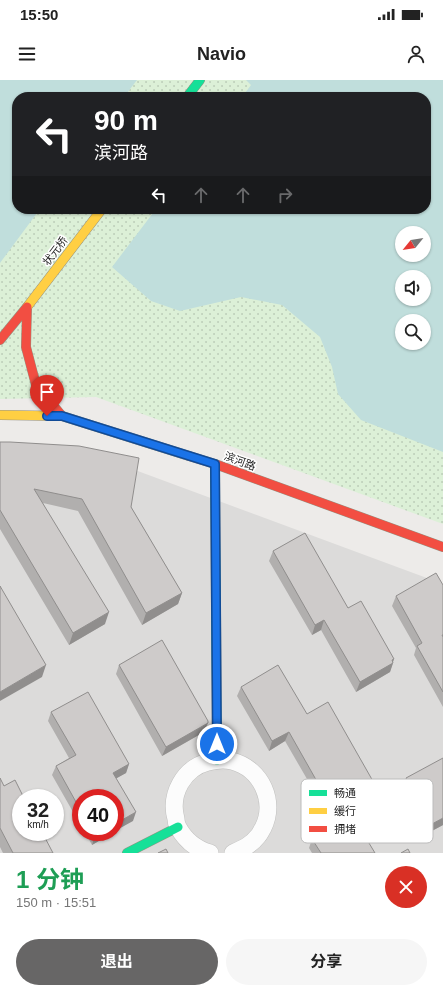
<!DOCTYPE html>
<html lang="zh">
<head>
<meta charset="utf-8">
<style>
  :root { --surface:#fff; --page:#f6f6f6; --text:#222; --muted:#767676; --accent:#676666 }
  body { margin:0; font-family:Helvetica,"Noto Sans SC",sans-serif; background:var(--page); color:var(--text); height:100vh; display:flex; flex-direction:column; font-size:15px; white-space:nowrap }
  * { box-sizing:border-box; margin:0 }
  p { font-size:13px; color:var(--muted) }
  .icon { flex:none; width:22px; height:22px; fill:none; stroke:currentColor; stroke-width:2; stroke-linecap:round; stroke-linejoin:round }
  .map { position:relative; height:773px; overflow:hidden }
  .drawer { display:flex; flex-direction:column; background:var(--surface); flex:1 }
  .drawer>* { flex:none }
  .top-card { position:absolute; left:12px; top:12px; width:419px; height:122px; border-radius:16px; box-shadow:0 1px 3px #0004; background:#202124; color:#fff; overflow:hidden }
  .needle { width:26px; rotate:240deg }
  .buttons { position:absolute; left:395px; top:146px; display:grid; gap:8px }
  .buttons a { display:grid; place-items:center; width:36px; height:36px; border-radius:50%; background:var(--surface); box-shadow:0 1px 3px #0004; font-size:20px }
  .speed { position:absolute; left:12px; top:709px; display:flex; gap:8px; font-size:20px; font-weight:700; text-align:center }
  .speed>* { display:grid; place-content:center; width:52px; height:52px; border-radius:50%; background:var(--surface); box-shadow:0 1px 3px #0004; line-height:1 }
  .speed small { font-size:10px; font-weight:400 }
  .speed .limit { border:6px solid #d22; background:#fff; color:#111 }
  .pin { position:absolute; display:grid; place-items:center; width:34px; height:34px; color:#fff; margin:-41px -17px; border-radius:50% 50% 50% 0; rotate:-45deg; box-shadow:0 0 4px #0007 }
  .pin .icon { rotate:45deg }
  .me { position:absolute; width:44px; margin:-22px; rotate:0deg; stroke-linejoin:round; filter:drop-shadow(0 0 3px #0008) }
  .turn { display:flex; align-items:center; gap:14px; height:84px; padding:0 16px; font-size:18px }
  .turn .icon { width:52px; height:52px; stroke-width:2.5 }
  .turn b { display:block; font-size:28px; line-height:34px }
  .lanes { display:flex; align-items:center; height:38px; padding:0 16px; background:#0003; justify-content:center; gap:20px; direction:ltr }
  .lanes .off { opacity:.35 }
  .round { display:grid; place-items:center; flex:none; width:42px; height:42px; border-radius:21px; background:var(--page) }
  .headline { display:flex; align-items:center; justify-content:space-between; height:68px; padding:0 16px }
  h1 { font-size:24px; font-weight:700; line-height:30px; color:#1e9e55 }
  .primary-button { display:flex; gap:8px; margin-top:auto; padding:8px 16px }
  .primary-button a { flex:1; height:46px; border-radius:24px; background:var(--accent); color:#fff; font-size:16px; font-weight:700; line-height:46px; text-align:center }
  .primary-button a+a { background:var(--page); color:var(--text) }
  .status { display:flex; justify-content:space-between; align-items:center; height:28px; padding:0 20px; background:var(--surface); direction:ltr }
  .status svg { height:11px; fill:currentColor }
  header { display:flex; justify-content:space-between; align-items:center; height:52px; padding:0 16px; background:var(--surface); font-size:18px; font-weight:700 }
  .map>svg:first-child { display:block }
</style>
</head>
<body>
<div class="status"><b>15:50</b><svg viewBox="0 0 49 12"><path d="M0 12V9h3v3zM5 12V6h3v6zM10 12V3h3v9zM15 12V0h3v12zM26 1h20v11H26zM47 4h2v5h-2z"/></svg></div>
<header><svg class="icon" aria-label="menu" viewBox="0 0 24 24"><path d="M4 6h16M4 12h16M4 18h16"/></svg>Navio<svg class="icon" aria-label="person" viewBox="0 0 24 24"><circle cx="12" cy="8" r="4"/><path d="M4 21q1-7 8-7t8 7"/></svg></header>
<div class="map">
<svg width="443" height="773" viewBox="0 0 443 773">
  <defs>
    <pattern id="park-dots" width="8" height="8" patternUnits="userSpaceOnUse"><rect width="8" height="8" fill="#dcf0d7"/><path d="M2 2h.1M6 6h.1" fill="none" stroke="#bccdb8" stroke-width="1.8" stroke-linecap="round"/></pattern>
  </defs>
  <rect width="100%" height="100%" fill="#edebe9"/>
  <path fill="#dcdbda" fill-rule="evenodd" d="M 135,390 L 443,504 L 443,773 L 0,773 L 0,420 ZM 21,718 L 55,718 L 55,752 L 21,752 ZM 81,718 L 115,718 L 115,752 L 81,752 Z"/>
  <path fill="url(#park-dots)" fill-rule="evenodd" d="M 0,0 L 443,0 L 443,444 L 96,317 L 0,319 ZM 17,17 L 426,17 L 426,129 L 17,129 ZM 402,153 L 424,153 L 424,175 L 402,175 ZM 402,197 L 424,197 L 424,219 L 402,219 ZM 402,241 L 424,241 L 424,263 L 402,263 Z"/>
  <path fill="#c0dedc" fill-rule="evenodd" d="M 0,0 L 137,0 L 124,17 L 17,17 L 17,129 L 40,129 L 0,183 Z
    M 246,0 L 443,0 L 443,372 L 361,340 L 338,314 L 332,287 L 320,257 L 282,225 L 241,217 L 180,231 L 151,221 L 112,187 L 156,129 L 426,129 L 426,17 L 242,17 L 251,5 ZM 402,153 L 424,153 L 424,175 L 402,175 ZM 402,197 L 424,197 L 424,219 L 402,219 ZM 402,241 L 424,241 L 424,263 L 402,263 Z"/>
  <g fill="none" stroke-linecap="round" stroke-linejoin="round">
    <g stroke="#c0c0bf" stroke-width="18">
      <path id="street" d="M 210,773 C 196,769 185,760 178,747 C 177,745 176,741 176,739 C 169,714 184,688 208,682 C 216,680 224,679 232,681 C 262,689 276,722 263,748 C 261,751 260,754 258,756 C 251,765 244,768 233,773"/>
    </g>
    <g stroke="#969282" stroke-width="10">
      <path id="fast" d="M 187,17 L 200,0
        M 215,384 L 217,680
        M 127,773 L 178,747"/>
    </g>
    <g stroke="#969282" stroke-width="10">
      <path id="slow" d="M 27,227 L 102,129
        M 0,335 L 62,336 L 189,376"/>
    </g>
    <g stroke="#969282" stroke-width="10">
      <path id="jam" d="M 0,260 L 27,227 L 26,267 L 36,305 L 62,336
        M 189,376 L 215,384 L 443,467"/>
    </g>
    <use href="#street" stroke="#fcfcfc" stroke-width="17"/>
    <use href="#fast" stroke="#16e098" stroke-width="9"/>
    <use href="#slow" stroke="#ffcf43" stroke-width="9"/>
    <use href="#jam" stroke="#f24e42" stroke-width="9"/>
  </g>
  <path fill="#b1afae" d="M 0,362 L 131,427 L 182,513 L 178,524 L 142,545 L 78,431 L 43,423 L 105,544 L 69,565 L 0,449 Z
    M 273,471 L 348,528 L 394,579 L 393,582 L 393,583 L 390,592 L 356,612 L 321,550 L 312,555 L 269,481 Z
    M 443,505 L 443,627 L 414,575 L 416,568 L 392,526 L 396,516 Z
    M 119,585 L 204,652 L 162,676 L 116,594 Z
    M 241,607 L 307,634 L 371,712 L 329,737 L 285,661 L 269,671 L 237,616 Z
    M 51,632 L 129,684 L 126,693 L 116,698 L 133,741 L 81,718 L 81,746 L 52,695 L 56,686 L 69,678 L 48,641 Z
    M 0,698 L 4,706 L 53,773 L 3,773 L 0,767 Z
    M 406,698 L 443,745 L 428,753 L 403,707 Z
    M 85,752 L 114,752 L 92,765 Z
    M 312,759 L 375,773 L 312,773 L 309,768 Z"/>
  <path fill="#908e8d" d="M 182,513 L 178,524 L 142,545 L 146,533 Z
    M 109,532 L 105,544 L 69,565 L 73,553 Z
    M 324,540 L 321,550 L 312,555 L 315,545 Z
    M 394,579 L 392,584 L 393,583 L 390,592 L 356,612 L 360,602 Z
    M 46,585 L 42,597 L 0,621 L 0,612 Z
    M 208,643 L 204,652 L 162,676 L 166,667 Z
    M 289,652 L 285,661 L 269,671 L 272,661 Z
    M 129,684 L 126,693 L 110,702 L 113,693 Z
    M 374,703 L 371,712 L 329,737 L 332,728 Z
    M 136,732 L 133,741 L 115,751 L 115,744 Z
    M 443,738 L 443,745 L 428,753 L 432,744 Z
    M 101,752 L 114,752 L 92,765 L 95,755 Z"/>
  <path fill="#cecbca" stroke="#908e8d" d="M 0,362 L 10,362 L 79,366 L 139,378 L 131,427 L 182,513 L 146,533 L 82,419 L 34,409 L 109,532 L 73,553 L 0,430 Z
    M 305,453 L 348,528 L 361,521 L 394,579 L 392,580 L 393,583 L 360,602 L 324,540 L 315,545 L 273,471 Z
    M 436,493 L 443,505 L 443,555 L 442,555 L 443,557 L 443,612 L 417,566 L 422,563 L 396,516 Z
    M 0,506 L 46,585 L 0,612 Z
    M 162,560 L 208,641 L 208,643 L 166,667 L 119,585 Z
    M 278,585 L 307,634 L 328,622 L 374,703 L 332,728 L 289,652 L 272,661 L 241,607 Z
    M 88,612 L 129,684 L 113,693 L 136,732 L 115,744 L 115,718 L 81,718 L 81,731 L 56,686 L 76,675 L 51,632 Z
    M 443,678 L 443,738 L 432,744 L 406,698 Z
    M 0,698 L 4,706 L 15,700 L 24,718 L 21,718 L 21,752 L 42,752 L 53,773 L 13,773 L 0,748 Z
    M 352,735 L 375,773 L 321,773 L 312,759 Z
    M 93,752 L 101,752 L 95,755 Z
    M 166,769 L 168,773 L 158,773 Z
    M 408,769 L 410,773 L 401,773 Z"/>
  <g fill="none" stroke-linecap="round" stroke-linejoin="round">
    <g stroke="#114b97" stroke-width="10">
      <path id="route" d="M 47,336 L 62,336 L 215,384 L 217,664"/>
    </g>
    <use href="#route" stroke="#1a73e8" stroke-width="7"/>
  </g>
  <g text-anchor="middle" stroke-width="3" stroke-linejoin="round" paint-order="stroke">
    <g font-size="11" fill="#1f1f1f" stroke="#fff">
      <text transform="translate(55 171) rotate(-53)" y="4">状元桥</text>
      <text transform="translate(240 381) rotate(20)" y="4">滨河路</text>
    </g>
  </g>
  <rect x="301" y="699" width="132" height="64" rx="6" fill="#fff" stroke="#bcbcbc" stroke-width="1"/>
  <rect x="309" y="710" width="18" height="6" fill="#16e098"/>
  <rect x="309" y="728" width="18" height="6" fill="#ffcf43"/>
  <rect x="309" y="746" width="18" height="6" fill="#f24e42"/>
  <g font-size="11" fill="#1f1f1f">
    <text x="334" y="717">畅通</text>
    <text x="334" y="735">缓行</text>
    <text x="334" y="753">拥堵</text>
  </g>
</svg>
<div class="buttons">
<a><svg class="needle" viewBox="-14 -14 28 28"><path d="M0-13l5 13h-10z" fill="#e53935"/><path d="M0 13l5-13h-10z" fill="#767676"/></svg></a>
<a><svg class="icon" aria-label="sound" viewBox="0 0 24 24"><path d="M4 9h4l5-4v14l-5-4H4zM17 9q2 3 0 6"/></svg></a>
<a><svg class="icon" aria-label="search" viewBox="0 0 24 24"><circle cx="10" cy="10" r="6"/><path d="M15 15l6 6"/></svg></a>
</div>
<div class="speed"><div>32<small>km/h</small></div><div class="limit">40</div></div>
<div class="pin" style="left:47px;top:336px;background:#d93025"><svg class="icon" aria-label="arrive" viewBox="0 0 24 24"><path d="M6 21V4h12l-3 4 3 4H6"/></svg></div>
<svg class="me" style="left:217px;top:664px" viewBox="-20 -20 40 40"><circle r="17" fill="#1a73e8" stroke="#fff" stroke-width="3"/><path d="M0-11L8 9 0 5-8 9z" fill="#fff"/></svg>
<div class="top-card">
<div class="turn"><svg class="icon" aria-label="left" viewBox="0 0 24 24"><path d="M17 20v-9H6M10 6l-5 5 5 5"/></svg><div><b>90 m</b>滨河路</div></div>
<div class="lanes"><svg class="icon" aria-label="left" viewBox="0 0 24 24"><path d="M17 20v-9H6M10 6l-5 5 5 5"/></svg><svg class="icon off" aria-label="ahead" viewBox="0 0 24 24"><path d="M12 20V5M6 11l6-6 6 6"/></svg><svg class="icon off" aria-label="ahead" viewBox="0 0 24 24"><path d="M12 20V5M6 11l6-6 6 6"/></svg><svg class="icon off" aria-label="right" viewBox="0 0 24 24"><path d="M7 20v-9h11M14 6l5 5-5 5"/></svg></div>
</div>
</div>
<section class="drawer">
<div class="headline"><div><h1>1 分钟</h1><p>150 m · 15:51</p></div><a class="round" style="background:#d93025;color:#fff"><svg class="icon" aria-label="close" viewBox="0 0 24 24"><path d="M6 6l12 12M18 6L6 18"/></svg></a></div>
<div class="primary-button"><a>退出</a><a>分享</a></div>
</section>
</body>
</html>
